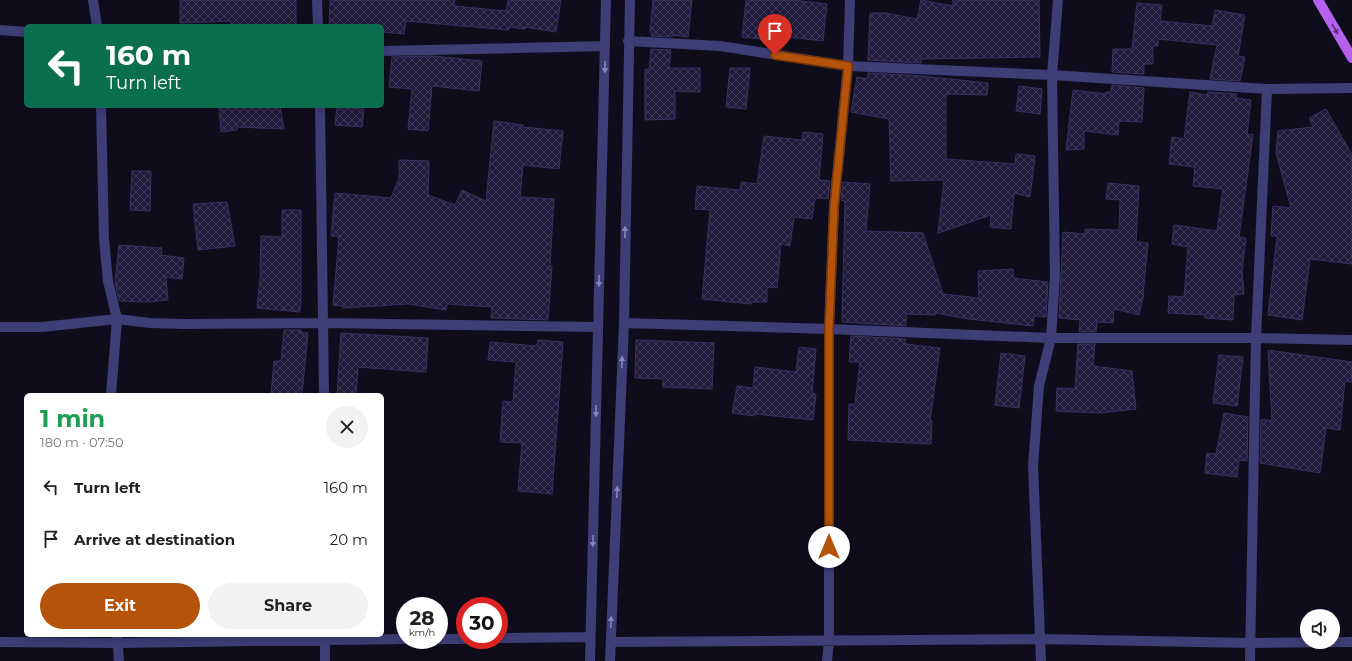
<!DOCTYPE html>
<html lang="en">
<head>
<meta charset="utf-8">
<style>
  :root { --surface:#fff; --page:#f2f2f2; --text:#222; --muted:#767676; --accent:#b45309 }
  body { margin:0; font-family:Montserrat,sans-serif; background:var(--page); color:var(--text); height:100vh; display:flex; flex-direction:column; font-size:15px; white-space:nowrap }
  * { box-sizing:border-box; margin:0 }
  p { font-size:13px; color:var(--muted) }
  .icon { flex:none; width:22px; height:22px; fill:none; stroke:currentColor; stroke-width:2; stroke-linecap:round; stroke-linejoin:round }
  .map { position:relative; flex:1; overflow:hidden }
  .drawer { position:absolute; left:24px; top:393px; width:360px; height:244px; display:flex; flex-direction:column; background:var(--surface); border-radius:6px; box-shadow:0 2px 10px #0003 }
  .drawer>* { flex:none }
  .top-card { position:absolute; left:24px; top:24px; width:360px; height:84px; border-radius:6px; box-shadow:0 2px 10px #0003; background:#0b6e4f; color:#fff; overflow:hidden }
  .controls { position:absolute; left:1300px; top:609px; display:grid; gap:8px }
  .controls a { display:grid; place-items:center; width:40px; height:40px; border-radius:50%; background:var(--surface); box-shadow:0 2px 10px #0003; font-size:20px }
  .speed { position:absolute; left:396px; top:597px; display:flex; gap:8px; font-size:20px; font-weight:700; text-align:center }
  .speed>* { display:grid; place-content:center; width:52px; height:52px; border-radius:50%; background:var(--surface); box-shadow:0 2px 10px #0003; line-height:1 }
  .speed small { font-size:10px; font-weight:400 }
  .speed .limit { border:6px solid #d22; background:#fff; color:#111 }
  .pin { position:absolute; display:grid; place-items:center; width:34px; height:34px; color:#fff; margin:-41px -17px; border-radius:50% 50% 50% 0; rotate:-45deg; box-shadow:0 0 4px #0007 }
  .pin .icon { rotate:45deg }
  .me { position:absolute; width:44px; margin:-22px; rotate:0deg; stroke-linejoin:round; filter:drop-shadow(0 0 3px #0008) }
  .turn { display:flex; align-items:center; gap:14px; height:84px; padding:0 16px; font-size:18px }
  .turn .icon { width:52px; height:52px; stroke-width:2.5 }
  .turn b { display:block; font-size:28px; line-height:34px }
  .round { display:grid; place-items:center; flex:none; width:42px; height:42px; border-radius:21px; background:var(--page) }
  .summary { display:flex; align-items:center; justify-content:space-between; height:68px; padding:0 16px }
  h1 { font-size:24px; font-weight:700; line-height:30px; color:#1e9e55 }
  .action { display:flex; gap:8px; margin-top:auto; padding:8px 16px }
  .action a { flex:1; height:46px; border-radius:24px; background:var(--accent); color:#fff; font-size:16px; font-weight:700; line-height:46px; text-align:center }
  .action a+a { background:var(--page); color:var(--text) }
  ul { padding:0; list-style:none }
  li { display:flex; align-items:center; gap:12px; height:52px; padding:0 16px }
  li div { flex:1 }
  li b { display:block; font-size:15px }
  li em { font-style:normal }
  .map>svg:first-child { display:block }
</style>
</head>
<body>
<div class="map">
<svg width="1352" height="661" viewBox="0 0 1352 661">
  <defs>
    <pattern id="building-cross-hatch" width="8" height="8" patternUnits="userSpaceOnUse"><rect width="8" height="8" fill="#211b3b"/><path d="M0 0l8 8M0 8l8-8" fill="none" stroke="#403b58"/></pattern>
  </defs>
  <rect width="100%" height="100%" fill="#0f0d1c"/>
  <path fill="url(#building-cross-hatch)" stroke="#393064" d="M 180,0 L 296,0 L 296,26 L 231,26 L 231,21 L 180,23 Z
    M 330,0 L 455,0 L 454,6 L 506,11 L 508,0 L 561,0 L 556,32 L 525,27 L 525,29 L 509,27 L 509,30 L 406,21 L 404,34 L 382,32 L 382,26 L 329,25 Z
    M 653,0 L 692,0 L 688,37 L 672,35 L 672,37 L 651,36 L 652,32 L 650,32 Z
    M 746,0 L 793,0 L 827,4 L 823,41 L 762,34 L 761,39 L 742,37 Z
    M 921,0 L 953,6 L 953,0 L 1039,0 L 1040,57 L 921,59 L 921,63 L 868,60 L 870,13 L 885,13 L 917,19 Z
    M 1137,3 L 1162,5 L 1160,21 L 1212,26 L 1215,10 L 1245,15 L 1238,56 L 1245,57 L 1240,81 L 1210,79 L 1217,45 L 1158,39 L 1158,46 L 1153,46 L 1153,64 L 1144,64 L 1144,74 L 1112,72 L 1113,49 L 1132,49 Z
    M 651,49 L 671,50 L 669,68 L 700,68 L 700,92 L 675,91 L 675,119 L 645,120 L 645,69 L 649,69 Z
    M 433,56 L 482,61 L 479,91 L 432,86 L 428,131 L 408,129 L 412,89 L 389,87 L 392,57 Z
    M 730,68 L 750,68 L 746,109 L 726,107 Z
    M 868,73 L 921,76 L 988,83 L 987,95 L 946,94 L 946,159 L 1015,164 L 1016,154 L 1035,156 L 1030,197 L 1014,193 L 1011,229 L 990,227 L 991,215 L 938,233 L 944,180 L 891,181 L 889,119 L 851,112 L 857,77 L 867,79 Z
    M 1112,85 L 1144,88 L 1142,122 L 1119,121 L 1118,135 L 1084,131 L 1084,149 L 1066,150 L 1073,90 L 1106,94 L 1106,92 L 1111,92 Z
    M 1019,86 L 1042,89 L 1040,114 L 1016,111 Z
    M 1190,92 L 1207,95 L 1208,92 L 1237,94 L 1236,98 L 1251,100 L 1247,135 L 1253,134 L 1239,237 L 1246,238 L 1242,271 L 1244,294 L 1234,295 L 1233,320 L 1205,318 L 1205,315 L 1168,313 L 1169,296 L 1184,297 L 1188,247 L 1172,244 L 1174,225 L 1217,231 L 1223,189 L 1193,186 L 1195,167 L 1169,164 L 1172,137 L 1184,139 Z
    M 243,106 L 280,106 L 284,129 L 237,127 L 237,130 L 221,132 L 219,108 Z
    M 337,107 L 364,109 L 362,127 L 335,125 Z
    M 1326,109 L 1352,155 L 1352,264 L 1310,259 L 1302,320 L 1268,315 L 1277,236 L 1271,236 L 1273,206 L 1291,208 L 1276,153 L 1278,131 L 1313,127 L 1309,118 Z
    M 494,121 L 523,125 L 523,127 L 563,131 L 559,169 L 523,165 L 520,197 L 554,199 L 550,266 L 552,266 L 548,320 L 491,318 L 492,307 L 447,304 L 446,310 L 408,304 L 343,308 L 343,306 L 333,305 L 339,237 L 331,236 L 335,193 L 391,198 L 399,178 L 399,160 L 429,161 L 428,195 L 455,205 L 462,190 L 486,201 Z
    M 803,132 L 823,134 L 819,180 L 830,181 L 828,199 L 815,198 L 812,219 L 794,217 L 790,246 L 781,244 L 777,288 L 767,287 L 767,302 L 751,302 L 751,304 L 702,299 L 710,210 L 695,209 L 697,186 L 740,190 L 741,182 L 757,184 L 764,136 L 802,140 Z
    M 132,171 L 151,171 L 150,211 L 130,210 Z
    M 843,182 L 870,184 L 866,231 L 923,233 L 943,294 L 979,298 L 978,271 L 1013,269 L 1013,278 L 1048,282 L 1046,317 L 1034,316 L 1033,326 L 969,319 L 935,313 L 935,315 L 906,314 L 906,326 L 842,322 L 845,201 L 841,200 Z
    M 1108,183 L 1139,186 L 1136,242 L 1148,243 L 1143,294 L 1144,294 L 1139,315 L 1114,309 L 1113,323 L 1097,322 L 1096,332 L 1079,332 L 1080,320 L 1059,318 L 1063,232 L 1085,234 L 1085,229 L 1119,230 L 1120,200 L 1106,199 Z
    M 227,202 L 235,246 L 198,250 L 193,204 Z
    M 282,210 L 301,210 L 301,301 L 300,312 L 257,308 L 261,268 L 260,268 L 261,236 L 282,237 Z
    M 119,245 L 162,248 L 161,255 L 184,258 L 182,279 L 166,277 L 168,300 L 147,302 L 119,301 L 115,282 Z
    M 284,330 L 301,330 L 301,332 L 308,333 L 302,395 L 271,395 L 274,361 L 281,361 Z
    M 341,333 L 428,338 L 426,372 L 358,367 L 356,395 L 337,395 Z
    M 851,336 L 906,339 L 905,344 L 940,348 L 930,421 L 932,421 L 931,444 L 848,440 L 849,404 L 855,404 L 860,362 L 849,362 Z
    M 538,340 L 563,342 L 552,494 L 518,491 L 522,443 L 500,442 L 503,401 L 513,402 L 516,362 L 488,360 L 490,342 L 537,346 Z
    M 636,340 L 714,343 L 712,389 L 663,387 L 663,379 L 635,378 Z
    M 1078,344 L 1095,344 L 1093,366 L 1132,371 L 1136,409 L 1099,413 L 1056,411 L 1057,388 L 1075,389 Z
    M 799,347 L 816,349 L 812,393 L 816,394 L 813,420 L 755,414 L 754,416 L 732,413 L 737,386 L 753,388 L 755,367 L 796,372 Z
    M 1268,350 L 1352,362 L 1352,382 L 1345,381 L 1340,430 L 1326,428 L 1320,473 L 1260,463 L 1261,419 L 1272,421 Z
    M 1001,353 L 1025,356 L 1019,408 L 995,405 Z
    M 1219,355 L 1243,357 L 1237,406 L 1213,403 Z
    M 1224,413 L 1248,417 L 1247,461 L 1239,460 L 1237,477 L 1205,473 L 1207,453 L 1216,454 Z"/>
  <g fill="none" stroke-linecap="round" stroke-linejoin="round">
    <path stroke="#3e3d76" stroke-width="10" d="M 93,0 L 97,26
      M 317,0 L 318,26
      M 0,30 L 26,32
      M 628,41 L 720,46 L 848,66 L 1052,75 L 1267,89 L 1352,88
      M 382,51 L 605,46
      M 101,106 L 104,239 L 108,281 L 117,319 L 111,395
      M 320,106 L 324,395
      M 624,323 L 829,329 L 1051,338 L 1256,338 L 1352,340
      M 0,327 L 42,327 L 117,319 L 150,323 L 183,324 L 323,323 L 598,327
      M 117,635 L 119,661
      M 499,638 L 590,637
      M 439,639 L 465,639
      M 0,642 L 117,643 L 405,639
      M 611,642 L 1040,639 L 1251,643 L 1352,642
      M 325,661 L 325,635
      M 590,661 L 606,0
      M 610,661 L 624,323 L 630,0
      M 827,661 L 829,641 L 829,329 L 834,207 L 848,66 L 850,0
      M 1041,661 L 1033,466 L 1039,386 L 1051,338 L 1055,276 L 1052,75 L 1058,0
      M 1250,661 L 1256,338 L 1267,89"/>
    <path stroke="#b660ee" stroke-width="10" d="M 1318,0 L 1352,58"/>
  </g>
  <defs><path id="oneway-solid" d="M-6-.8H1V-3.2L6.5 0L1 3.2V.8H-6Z"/></defs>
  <use fill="#5a327a" href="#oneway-solid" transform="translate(1335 29) rotate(60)"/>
  <g fill="#8885b8">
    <use href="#oneway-solid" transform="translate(605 67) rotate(91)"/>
    <use href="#oneway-solid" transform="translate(625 232) rotate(-89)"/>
    <use href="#oneway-solid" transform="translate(599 281) rotate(91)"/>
    <use href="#oneway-solid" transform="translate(622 362) rotate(-88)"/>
    <use href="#oneway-solid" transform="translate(596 411) rotate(91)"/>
    <use href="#oneway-solid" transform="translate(617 492) rotate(-88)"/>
    <use href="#oneway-solid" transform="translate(593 541) rotate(91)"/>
    <use href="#oneway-solid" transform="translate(611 622) rotate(-88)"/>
  </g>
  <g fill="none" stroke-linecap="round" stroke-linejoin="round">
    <g stroke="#753606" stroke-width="10">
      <path id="route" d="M 775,55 L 848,66 L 834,207 L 829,329 L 829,547"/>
    </g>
    <use href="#route" stroke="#b45309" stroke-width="7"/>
  </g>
</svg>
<div class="controls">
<a><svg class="icon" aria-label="sound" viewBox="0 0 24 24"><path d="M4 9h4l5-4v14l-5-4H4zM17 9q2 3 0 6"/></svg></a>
</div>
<div class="speed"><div>28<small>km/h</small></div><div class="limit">30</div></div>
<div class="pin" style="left:775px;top:55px;background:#d93025"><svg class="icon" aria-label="arrive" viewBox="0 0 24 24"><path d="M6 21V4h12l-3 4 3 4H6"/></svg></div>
<svg class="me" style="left:829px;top:547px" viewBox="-20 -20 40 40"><circle r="19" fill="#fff"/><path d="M0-13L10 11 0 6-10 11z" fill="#b45309"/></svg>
<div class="top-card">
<div class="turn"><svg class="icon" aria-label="left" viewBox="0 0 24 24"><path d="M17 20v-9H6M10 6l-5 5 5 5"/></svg><div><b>160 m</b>Turn left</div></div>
</div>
<section class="drawer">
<div class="summary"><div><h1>1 min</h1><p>180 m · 07:50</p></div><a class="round"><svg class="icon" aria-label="close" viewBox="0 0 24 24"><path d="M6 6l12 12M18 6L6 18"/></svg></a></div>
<ul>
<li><svg class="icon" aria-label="left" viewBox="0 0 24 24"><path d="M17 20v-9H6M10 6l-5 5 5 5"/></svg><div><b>Turn left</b></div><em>160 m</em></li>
<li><svg class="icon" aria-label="arrive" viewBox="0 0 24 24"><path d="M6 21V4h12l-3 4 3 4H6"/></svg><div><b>Arrive at destination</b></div><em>20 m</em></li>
</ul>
<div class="action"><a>Exit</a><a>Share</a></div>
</section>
</div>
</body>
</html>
